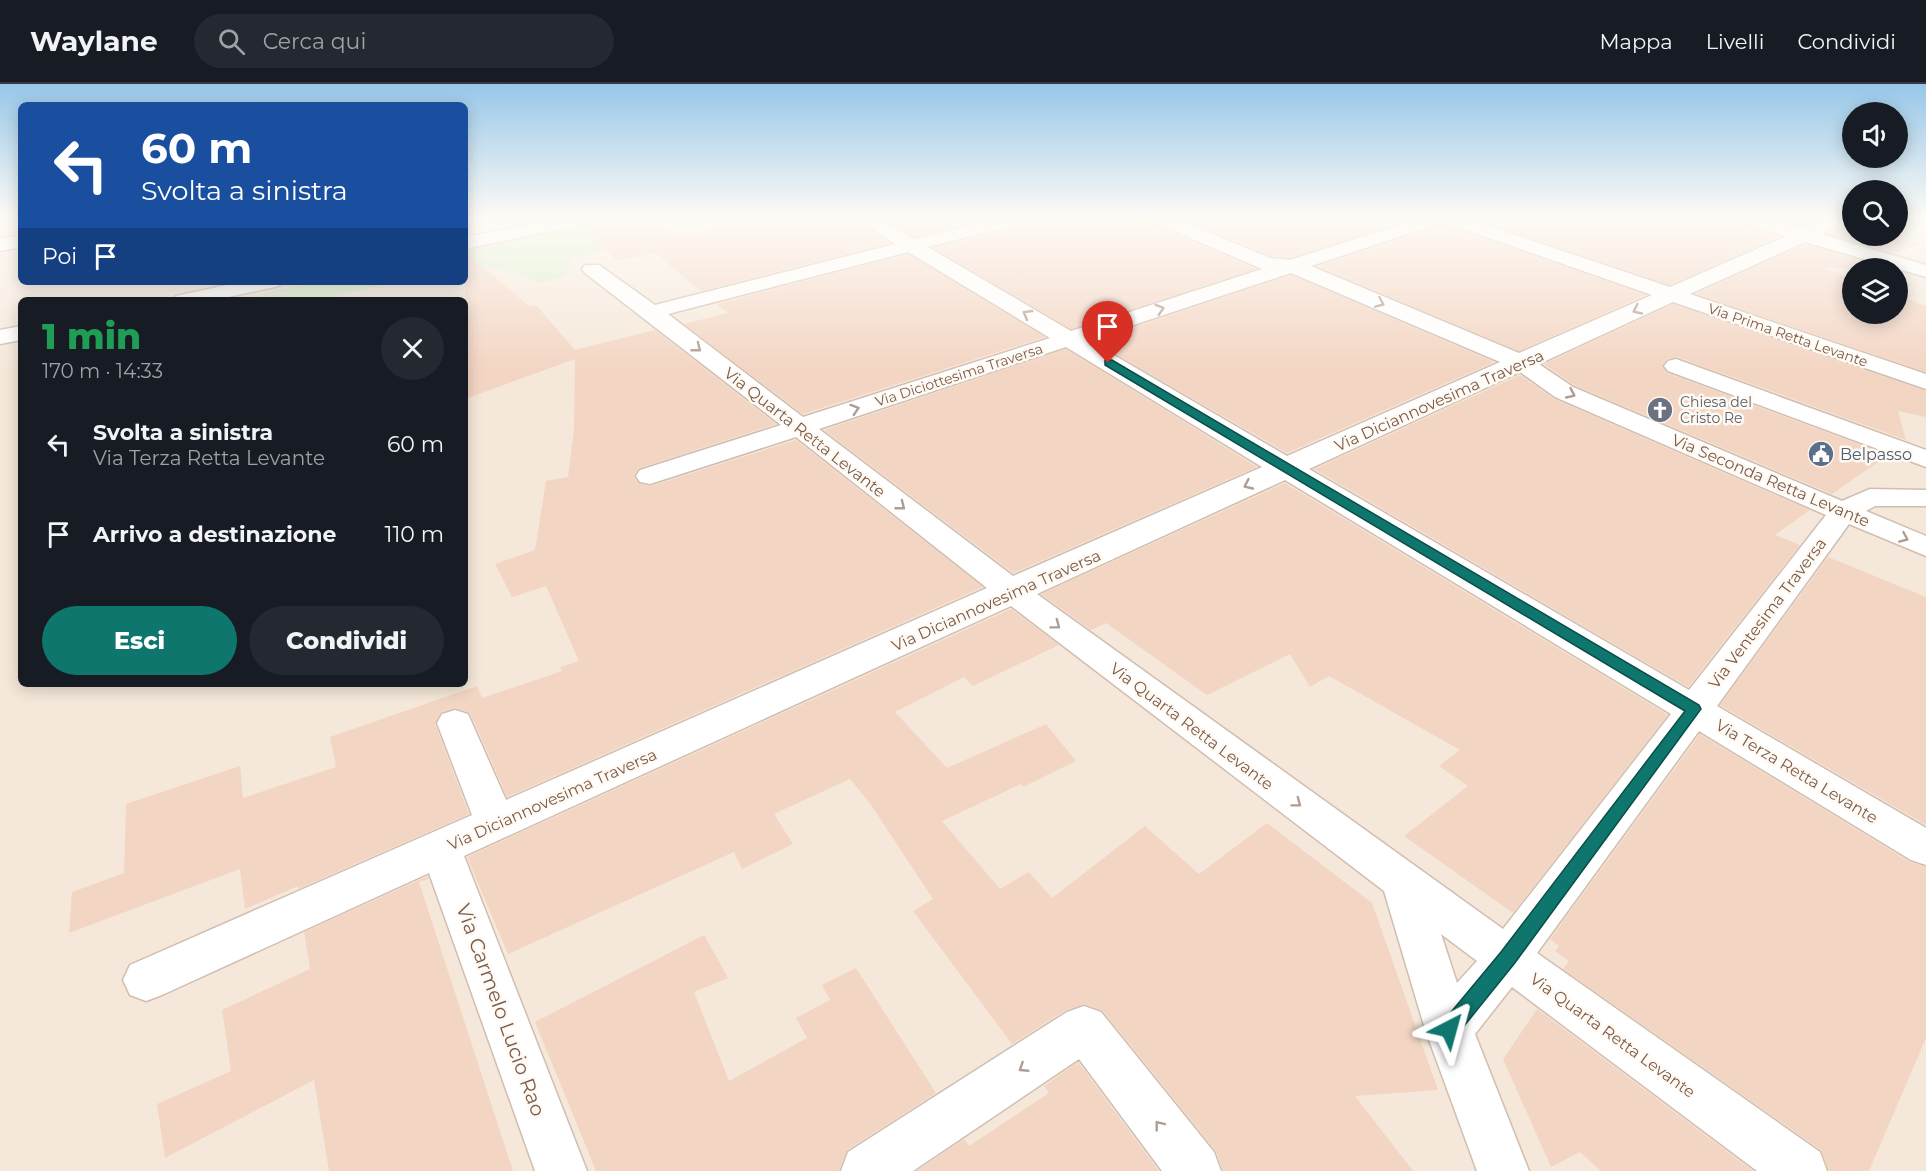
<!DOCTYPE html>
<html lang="it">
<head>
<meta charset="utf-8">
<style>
  :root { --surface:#171b24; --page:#242831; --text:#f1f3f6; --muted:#9ea1a6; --line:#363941; --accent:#0f766e }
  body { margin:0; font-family:Montserrat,sans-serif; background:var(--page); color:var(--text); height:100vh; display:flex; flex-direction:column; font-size:22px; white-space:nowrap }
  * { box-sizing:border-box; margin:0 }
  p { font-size:20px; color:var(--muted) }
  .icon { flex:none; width:33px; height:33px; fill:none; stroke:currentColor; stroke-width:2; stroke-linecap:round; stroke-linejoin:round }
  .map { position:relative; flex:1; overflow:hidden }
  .details { position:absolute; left:18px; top:213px; width:450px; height:390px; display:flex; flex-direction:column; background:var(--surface); border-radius:9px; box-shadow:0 3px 15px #0003 }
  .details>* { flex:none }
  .banner { position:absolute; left:18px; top:18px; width:450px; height:183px; border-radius:9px; box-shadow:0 3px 15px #0003; background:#1a4fa0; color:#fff; overflow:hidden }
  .fabs { position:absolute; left:1842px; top:18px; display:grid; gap:12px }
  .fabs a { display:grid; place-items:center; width:66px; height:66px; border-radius:50%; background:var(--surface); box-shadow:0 3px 15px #0003; font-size:30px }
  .pin { position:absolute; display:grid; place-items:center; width:51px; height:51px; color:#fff; margin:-62px -26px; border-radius:50% 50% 50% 0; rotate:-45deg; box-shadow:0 0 6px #0007 }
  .pin .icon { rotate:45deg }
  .me { position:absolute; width:66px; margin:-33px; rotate:39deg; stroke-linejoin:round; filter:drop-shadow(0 0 4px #0008) }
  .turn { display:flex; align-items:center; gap:21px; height:126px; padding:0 24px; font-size:27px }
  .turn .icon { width:78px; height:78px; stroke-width:2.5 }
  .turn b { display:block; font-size:42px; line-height:51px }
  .then { display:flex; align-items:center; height:57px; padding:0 24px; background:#0003; gap:12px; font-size:22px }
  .round { display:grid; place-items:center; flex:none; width:63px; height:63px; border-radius:32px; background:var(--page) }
  .summary { display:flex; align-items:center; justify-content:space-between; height:102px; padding:0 24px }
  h1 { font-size:36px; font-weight:800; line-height:45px; color:#1e9e55 }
  .action { display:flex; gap:12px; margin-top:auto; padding:12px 24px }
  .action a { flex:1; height:69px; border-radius:36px; background:var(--accent); color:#fff; font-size:24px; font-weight:800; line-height:69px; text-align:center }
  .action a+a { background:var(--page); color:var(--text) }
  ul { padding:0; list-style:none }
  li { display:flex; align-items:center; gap:18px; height:90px; padding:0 24px }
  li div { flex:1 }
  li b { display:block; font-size:22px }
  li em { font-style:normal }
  header { display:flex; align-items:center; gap:36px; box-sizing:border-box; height:84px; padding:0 30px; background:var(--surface); border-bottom:2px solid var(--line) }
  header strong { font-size:28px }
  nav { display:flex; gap:33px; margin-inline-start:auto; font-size:21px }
  .search { width:420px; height:54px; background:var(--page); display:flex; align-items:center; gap:15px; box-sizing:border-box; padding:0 21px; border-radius:33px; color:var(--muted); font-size:22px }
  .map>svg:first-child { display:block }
</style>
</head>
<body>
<header>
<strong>Waylane</strong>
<div class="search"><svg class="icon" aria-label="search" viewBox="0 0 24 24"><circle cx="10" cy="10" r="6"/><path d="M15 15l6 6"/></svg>Cerca qui</div>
<nav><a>Mappa</a><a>Livelli</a><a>Condividi</a></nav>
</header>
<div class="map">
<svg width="1926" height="1087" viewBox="0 0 1926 1087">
  <rect width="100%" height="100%" fill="#fdf6ec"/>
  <path fill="#f5e8da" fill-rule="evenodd" d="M 0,133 L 21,133 L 21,198 L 465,198 L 465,133 L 1852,133 L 1852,152 L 1898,152 L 1898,133 L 1926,133 L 1926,1087 L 0,1087 ZM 1852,184 L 1898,184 L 1898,230 L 1852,230 ZM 21,216 L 465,216 L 465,600 L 21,600 Z"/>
  <path fill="#d8ecc9" d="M 590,141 L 606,165 L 570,175 L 567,190 C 536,204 541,197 513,188 C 498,183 481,184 465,185 L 465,167 Z
    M 316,198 L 395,198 L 319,216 L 262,216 L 260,210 Z"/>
  <path fill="#f3d5c3" d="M 643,133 L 655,133 L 677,152 L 768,133 L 852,133 L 890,159 L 701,207 L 655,169 L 617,177 L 585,144 Z
    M 879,133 L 996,133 L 914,153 Z
    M 1035,133 L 1146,133 L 1150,139 L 1256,185 L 1071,245 L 934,164 L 1031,139 Z
    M 1176,133 L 1418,133 L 1290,174 L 1271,172 Z
    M 1468,133 L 1731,133 L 1735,139 L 1779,152 L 1670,201 Z
    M 1767,133 L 1824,133 L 1802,143 Z
    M 1443,140 L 1646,211 L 1519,267 L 1317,182 Z
    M 1849,140 L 1852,141 L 1852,152 L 1890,152 L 1921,160 L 1894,169 L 1827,150 Z
    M 1805,160 L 1868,178 L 1850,184 L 1824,184 L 1852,195 L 1852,230 L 1898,230 L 1898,211 L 1926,222 L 1926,288 L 1696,210 Z
    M 465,168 L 529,222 L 536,221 L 575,266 L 655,246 L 776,340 L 639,384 L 634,393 L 640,400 L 651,402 L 796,356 L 983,503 L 507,713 L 470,629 L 456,624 L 441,628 L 435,640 L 469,730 L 298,805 L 298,802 L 245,825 L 240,785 L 69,849 L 72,808 L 124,789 L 126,720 L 240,682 L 243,714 L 336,683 L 330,653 L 477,602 L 482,614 L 562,587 L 560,583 L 579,577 L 546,502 L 512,513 L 495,480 L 535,466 L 546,397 L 568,393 L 574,345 L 575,275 L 465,315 Z
    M 908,170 L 1045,253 L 803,330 L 684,240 L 728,229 L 717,220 Z
    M 1291,191 L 1494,278 L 1287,369 L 1093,257 Z
    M 1673,220 L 1926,307 L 1926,333 L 1898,327 L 1906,356 L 1677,273 L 1667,275 L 1662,281 L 1667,289 L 1888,371 L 1832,410 L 1574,301 L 1544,280 Z
    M 1066,265 L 1257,383 L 1013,489 L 824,346 Z
    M 1520,291 L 1554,315 L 1810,426 L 1775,451 L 1800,461 L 1688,603 L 1314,385 Z
    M 1285,399 L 1668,631 L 1513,829 L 1404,752 L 1468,702 L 1439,682 L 1460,666 L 1329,592 L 1310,603 L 1290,570 L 1207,611 L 1106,539 L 1091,546 L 1041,510 Z
    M 1828,473 L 1926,513 L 1926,741 L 1720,621 Z
    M 1011,525 L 1059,561 L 973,602 L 964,593 L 895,628 L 947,684 L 1046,640 L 1076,677 L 1023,703 L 1021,700 L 942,737 L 1000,805 L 1029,788 L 1052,814 L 1145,742 L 1199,790 L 1267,739 L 1372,819 L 1438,1006 L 1355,1012 L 1413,1087 L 1223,1087 L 1216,1067 L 1103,927 L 1085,920 L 1066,926 L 1012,960 L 913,827 L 933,815 L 871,721 L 850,695 L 774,730 L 793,760 L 742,785 L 734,768 L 508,870 L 467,773 Z
    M 1700,650 L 1910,778 L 1926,783 L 1926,954 L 1869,1087 L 1829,1087 L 1821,1066 L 1563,885 L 1569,877 L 1555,867 L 1559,862 L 1550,855 Z
    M 428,792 L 429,795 L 419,798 L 513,1087 L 329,1087 L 314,996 L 165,1074 L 157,1020 L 231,987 L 222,926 L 310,885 L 304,848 Z
    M 704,851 L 728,894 L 694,908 L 729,997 L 807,954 L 796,934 L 830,916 L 822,901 L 856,884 L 936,1009 L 847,1066 L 839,1087 L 596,1087 L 535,938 Z
    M 1537,925 L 1753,1087 L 1601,1087 L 1580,1068 L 1551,1083 L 1503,975 Z
    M 1078,978 L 1159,1087 L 917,1087 L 964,1055 L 969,1062 L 1049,1009 L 1044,1002 Z"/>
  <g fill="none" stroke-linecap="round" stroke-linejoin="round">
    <g stroke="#d1beb0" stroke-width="3">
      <path id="minor" d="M 569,133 L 603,133 L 600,137 L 594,138 L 465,165 L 465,153 Z
        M 854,133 L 875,133 L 914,155 L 1004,133 L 1033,133 L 1030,137 L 928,163 L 1071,247 L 1262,185 L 1151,137 L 1148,133 L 1171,133 L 1270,174 L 1290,176 L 1424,133 L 1462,133 L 1670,203 L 1786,152 L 1736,137 L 1733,133 L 1760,133 L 1802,145 L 1830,133 L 1852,133 L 1850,137 L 1821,150 L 1926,181 L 1926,193 L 1805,158 L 1690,210 L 1926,290 L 1926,305 L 1673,218 L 1539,280 L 1573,303 L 1842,417 L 1870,405 L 1926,406 L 1926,422 L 1875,422 L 1866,427 L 1926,452 L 1926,472 L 1849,440 L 1717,622 L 1926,744 L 1926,781 L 1911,776 L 1699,647 L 1537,869 L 1820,1068 L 1827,1087 L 1757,1087 L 1512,903 L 1475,950 L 1529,1087 L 1477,1087 L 1425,945 L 1384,807 L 1011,522 L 464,772 L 587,1087 L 535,1087 L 429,789 L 162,911 L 146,917 L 130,911 L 123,896 L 130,881 L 472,731 L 437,639 L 442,630 L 455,626 L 468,630 L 506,716 L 987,504 L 796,353 L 650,400 L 640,398 L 636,392 L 640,386 L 781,341 L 585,189 L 582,185 L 585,181 L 599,181 L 655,221 L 895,160 ZM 1443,138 L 1652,211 L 1519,269 L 1311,182 ZM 908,168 L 1050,254 L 803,333 L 668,230 ZM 1291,189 L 1500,278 L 1287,372 L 1088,256 ZM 1066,263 L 1262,383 L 1013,492 L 819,345 ZM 1520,288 L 1555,313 L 1826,431 L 1689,606 L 1309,385 ZM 1285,396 L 1671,630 L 1503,845 L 1037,510 ZM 1441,850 L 1477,877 L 1457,899 Z
        M 21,151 L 21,163 L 0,167 L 0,155 Z
        M 241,198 L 282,198 L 279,202 L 214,216 L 172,216 L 176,212 Z
        M 21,242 L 21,256 L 0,260 L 0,246 Z
        M 1676,275 L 1926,366 L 1926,383 L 1668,287 L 1664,282 L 1668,277 Z
        M 1084,922 L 1101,928 L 1214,1068 L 1221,1087 L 1162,1087 L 1079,975 L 913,1087 L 841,1087 L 848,1068 L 1067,928 Z"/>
    </g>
    <use href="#minor" fill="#fff" fill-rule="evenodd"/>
  </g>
  <defs><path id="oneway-chevron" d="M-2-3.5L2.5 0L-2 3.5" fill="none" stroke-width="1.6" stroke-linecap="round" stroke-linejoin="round" transform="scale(1.5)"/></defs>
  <g stroke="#af9d94">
    <use href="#oneway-chevron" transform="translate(1380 219) rotate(23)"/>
    <use href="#oneway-chevron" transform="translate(1160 225) rotate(-18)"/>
    <use href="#oneway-chevron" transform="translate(1637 226) rotate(155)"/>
    <use href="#oneway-chevron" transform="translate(1027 230) rotate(-150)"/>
    <use href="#oneway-chevron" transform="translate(697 264) rotate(38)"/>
    <use href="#oneway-chevron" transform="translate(1571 310) rotate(25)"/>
    <use href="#oneway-chevron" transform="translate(855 325) rotate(-18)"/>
    <use href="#oneway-chevron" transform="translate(1248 401) rotate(155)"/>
    <use href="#oneway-chevron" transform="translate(901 422) rotate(38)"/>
    <use href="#oneway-chevron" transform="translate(1904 454) rotate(24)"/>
    <use href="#oneway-chevron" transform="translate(1056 541) rotate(37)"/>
    <use href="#oneway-chevron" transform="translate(1297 719) rotate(37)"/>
    <use href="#oneway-chevron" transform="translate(1023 984) rotate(147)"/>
    <use href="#oneway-chevron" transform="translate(1159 1041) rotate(-128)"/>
  </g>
  <linearGradient id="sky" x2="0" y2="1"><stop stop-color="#97c7e8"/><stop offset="0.47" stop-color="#fefbf6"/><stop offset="1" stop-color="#fefbf6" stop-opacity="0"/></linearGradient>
  <rect width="1926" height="285" fill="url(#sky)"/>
  <path fill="#0f766e" stroke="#0a4d48" stroke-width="1.5" d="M 1105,276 L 1112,276 L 1699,621 L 1701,625 L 1514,880 L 1456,952 L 1449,955 L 1442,952 L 1440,945 L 1442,939 L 1501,868 L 1685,627 L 1105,281 Z"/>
  <defs>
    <g id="church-disc" transform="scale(1.35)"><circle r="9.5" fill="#6b7280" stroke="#fffaf3"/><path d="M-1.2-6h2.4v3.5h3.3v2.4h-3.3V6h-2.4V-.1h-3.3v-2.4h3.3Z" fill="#fff"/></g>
    <g id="civic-disc" transform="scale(1.35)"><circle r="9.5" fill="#5c6f8a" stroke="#fffaf3"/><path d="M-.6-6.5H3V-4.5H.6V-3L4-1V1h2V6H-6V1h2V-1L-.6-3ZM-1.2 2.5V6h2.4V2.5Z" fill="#fff"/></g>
  </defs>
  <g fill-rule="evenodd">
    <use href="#church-disc" x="1660" y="326"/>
    <use href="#civic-disc" x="1821" y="370"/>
  </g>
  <g text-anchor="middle" stroke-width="5" stroke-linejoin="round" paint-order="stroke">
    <g font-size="14" fill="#7a5c4d" stroke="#fffaf3">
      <text transform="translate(1788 251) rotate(19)" y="5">Via Prima Retta Levante</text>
      <text transform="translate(959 291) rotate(-18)" y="5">Via Diciottesima Traversa</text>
    </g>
    <g font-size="14" fill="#5b616d" stroke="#fffaf3" text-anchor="start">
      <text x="1680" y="323">Chiesa del<tspan x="1680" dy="16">Cristo Re</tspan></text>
    </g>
    <g font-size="16" fill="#7a5c4d" stroke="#fffaf3">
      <text transform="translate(1439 316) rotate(-24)" y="6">Via Diciannovesima Traversa</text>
      <text transform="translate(805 348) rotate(38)" y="6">Via Quarta Retta Levante</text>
      <text transform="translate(1771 396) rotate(23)" y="6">Via Seconda Retta Levante</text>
      <text transform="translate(996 516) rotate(-24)" y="6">Via Diciannovesima Traversa</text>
      <text transform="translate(1767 529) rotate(-53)" y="6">Via Ventesima Traversa</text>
      <text transform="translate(1192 642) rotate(37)" y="6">Via Quarta Retta Levante</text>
      <text transform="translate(1797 687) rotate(31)" y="6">Via Terza Retta Levante</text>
      <text transform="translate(552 715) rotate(-24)" y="6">Via Diciannovesima Traversa</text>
      <text transform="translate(1613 951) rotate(36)" y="6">Via Quarta Retta Levante</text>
    </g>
    <g font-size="16" fill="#4e5e75" stroke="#fffaf3" text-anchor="start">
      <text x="1840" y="376">Belpasso</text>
    </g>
    <g font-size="20" fill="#7a5c4d" stroke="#fffaf3">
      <text transform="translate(501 926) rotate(70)" y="7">Via Carmelo Lucio Rao</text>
    </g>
  </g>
</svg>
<div class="fabs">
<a><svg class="icon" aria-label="sound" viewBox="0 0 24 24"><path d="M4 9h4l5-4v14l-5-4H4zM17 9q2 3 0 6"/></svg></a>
<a><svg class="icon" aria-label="search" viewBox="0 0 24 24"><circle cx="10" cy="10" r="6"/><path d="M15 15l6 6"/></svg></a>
<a><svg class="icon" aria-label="layers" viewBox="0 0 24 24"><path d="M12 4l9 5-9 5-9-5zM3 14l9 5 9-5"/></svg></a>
</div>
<div class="pin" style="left:1108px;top:279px;background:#d93025"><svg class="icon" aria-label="arrive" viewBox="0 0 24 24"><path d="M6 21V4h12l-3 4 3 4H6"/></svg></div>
<svg class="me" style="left:1449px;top:945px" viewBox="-20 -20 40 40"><path d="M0-17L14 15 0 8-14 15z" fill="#0f766e" stroke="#fff" stroke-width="4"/></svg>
<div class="banner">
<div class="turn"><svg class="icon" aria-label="left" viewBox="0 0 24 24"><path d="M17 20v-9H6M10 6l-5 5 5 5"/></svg><div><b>60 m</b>Svolta a sinistra</div></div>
<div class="then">Poi<svg class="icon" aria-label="arrive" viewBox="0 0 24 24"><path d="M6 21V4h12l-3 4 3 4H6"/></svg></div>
</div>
<section class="details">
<div class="summary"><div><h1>1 min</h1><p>170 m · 14:33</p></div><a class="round"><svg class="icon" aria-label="close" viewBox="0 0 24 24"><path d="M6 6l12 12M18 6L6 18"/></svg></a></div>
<ul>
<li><svg class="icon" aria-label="left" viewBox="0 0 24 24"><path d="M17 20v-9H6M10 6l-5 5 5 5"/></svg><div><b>Svolta a sinistra</b><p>Via Terza Retta Levante</p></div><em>60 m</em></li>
<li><svg class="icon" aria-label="arrive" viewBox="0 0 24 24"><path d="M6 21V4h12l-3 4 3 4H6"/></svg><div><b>Arrivo a destinazione</b></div><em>110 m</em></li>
</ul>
<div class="action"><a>Esci</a><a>Condividi</a></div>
</section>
</div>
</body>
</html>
